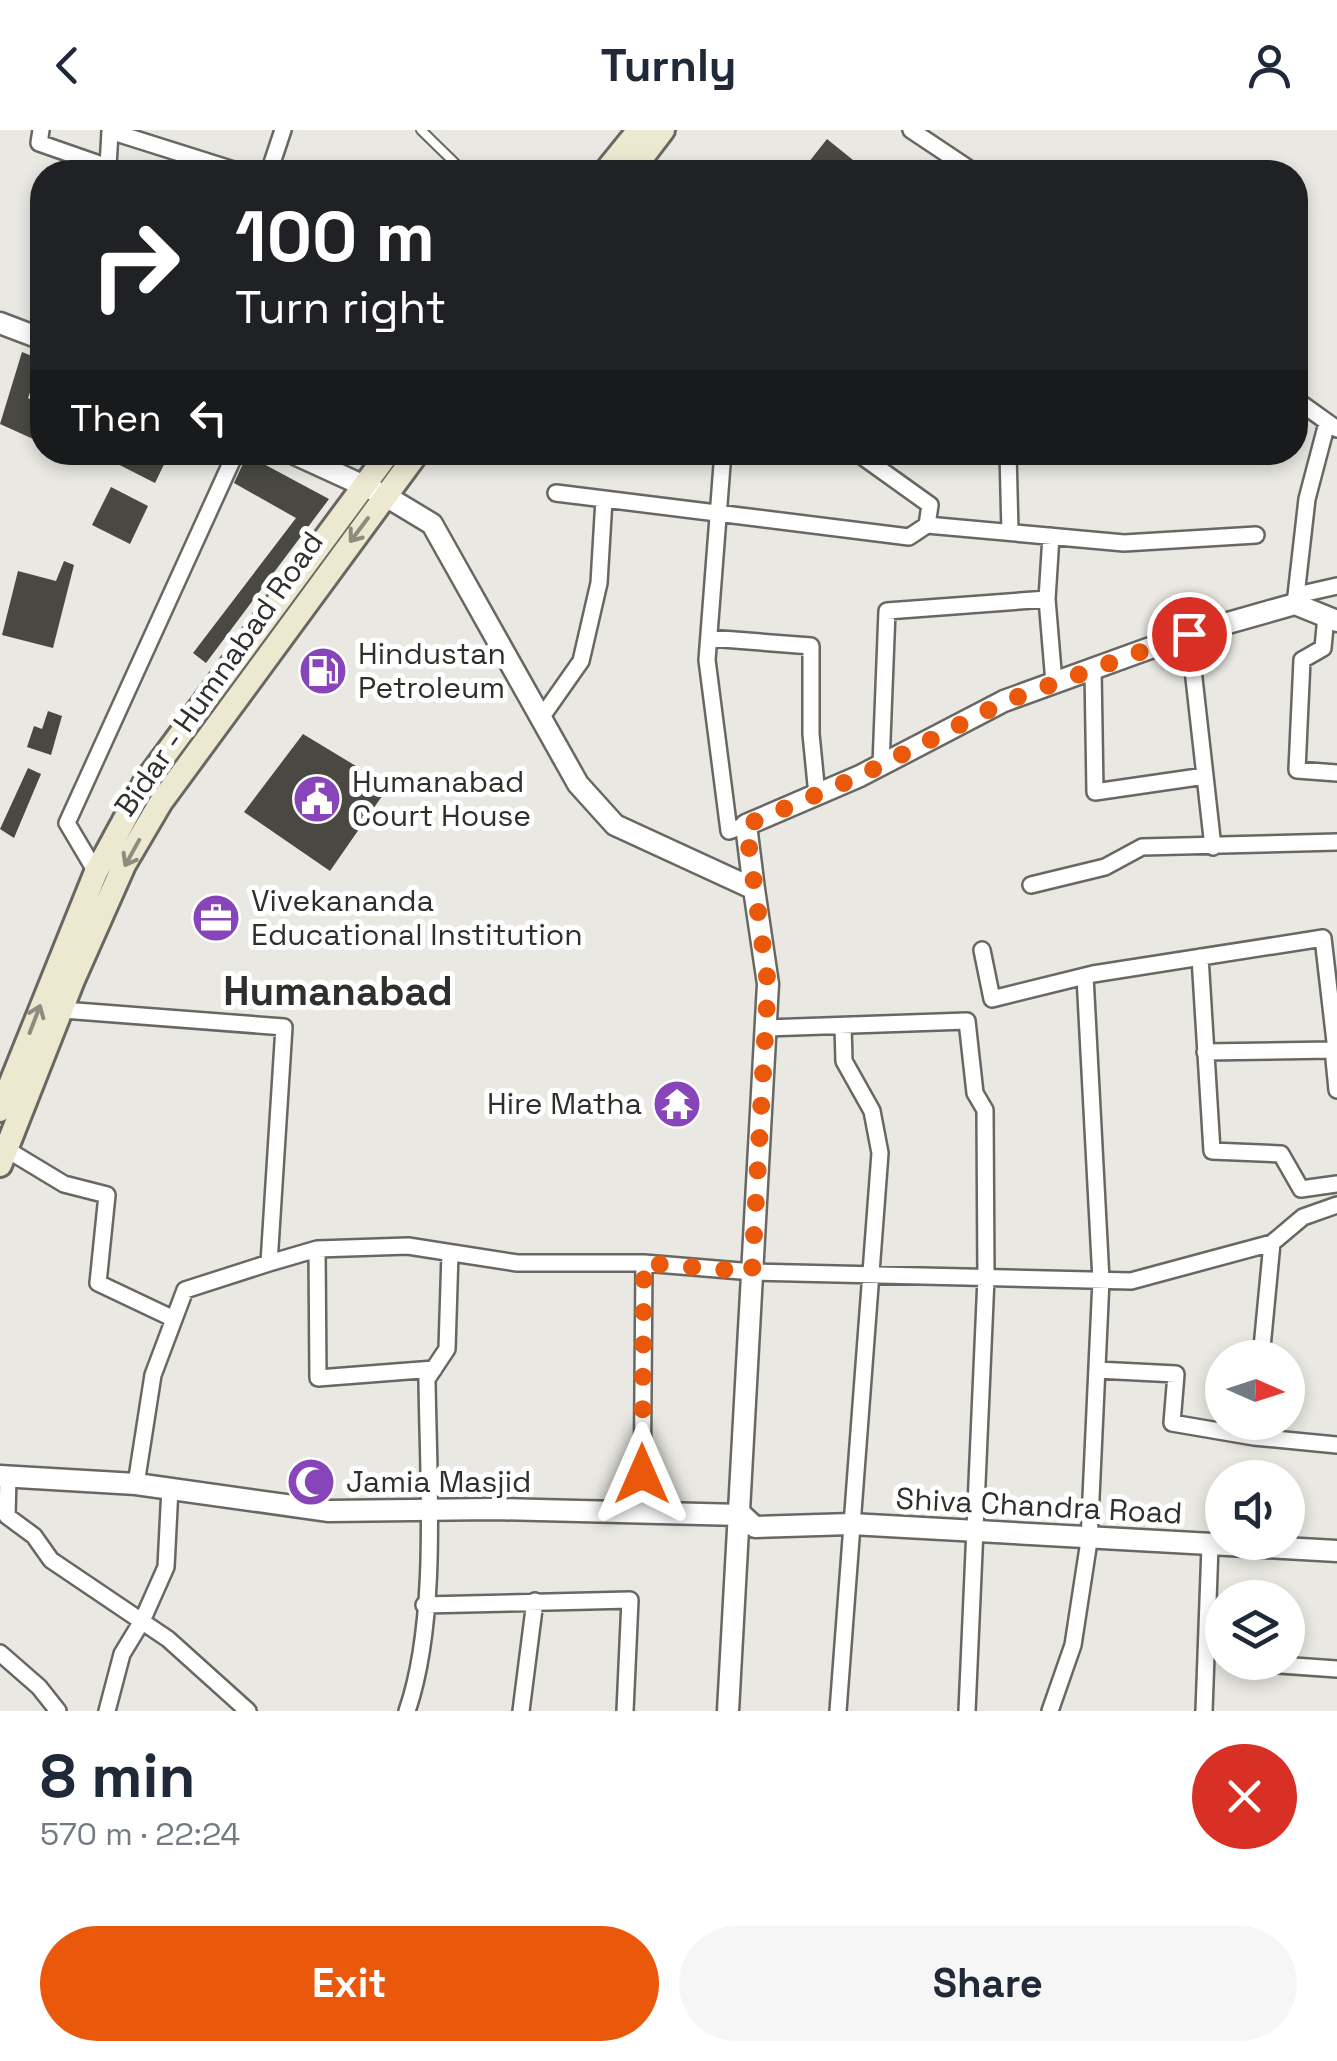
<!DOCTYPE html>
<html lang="en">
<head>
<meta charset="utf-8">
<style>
  :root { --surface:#fff; --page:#f6f6f7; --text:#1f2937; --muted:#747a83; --accent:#ea580c }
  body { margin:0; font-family:"Space Grotesk",sans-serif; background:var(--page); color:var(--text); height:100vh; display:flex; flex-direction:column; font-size:38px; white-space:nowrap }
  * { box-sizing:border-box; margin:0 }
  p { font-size:32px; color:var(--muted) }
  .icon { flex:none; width:55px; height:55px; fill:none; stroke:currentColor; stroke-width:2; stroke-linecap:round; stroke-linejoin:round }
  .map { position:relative; height:1581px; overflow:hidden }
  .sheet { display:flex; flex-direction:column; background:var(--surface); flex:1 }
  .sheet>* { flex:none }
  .banner { position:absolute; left:30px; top:30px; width:1278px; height:305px; border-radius:40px; box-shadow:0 5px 15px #0003; background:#202124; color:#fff; overflow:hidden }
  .needle { width:65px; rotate:93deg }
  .fabs { position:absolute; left:1205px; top:1210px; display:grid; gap:20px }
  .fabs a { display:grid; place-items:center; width:100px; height:100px; border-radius:50%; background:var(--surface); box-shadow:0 5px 15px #0003; font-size:50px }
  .pin { position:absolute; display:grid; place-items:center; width:85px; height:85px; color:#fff; margin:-42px; border:5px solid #fff; border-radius:50%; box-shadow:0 2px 10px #0007 }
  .me { position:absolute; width:110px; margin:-55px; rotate:0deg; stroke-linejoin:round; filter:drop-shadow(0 0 8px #0008) }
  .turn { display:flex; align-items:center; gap:35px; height:210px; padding:0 40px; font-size:45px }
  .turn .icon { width:130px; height:130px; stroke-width:2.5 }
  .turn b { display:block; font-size:70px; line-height:85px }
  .then { display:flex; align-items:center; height:95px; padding:0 40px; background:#0003; gap:20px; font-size:38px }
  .round { display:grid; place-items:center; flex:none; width:105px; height:105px; border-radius:52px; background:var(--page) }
  .overview { display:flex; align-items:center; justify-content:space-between; height:170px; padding:0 40px }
  h1 { font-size:60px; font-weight:600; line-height:75px }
  .action { display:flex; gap:20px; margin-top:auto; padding:20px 40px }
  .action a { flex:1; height:115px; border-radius:60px; background:var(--accent); color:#fff; font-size:40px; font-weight:600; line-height:115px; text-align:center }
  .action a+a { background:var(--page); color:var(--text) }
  header { display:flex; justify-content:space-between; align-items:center; height:130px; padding:0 40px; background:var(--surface); font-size:45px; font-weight:600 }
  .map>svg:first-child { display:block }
</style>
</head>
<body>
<header><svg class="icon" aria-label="back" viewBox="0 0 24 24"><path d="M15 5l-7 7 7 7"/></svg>Turnly<svg class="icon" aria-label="person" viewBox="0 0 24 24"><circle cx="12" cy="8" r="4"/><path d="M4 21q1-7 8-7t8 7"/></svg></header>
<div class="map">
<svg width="1337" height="1581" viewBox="0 0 1337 1581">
  <rect width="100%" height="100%" fill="#e9e8e2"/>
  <path fill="#494842" d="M 827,9 L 853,30 L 843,42 L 801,42 Z
    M 22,222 L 42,230 L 28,268 L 42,275 L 42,313 L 0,294 Z
    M 94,322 L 170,322 L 155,353 Z
    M 247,325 L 329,369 L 206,533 L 193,523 L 296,388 L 234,353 Z
    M 111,357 L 148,376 L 130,414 L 92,395 Z
    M 64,431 L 74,435 L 53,518 L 2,505 L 18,441 L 56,451 Z
    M 48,581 L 62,586 L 51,625 L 27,617 L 34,596 L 42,599 Z
    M 303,604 L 389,656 L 330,741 L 244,682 Z
    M 28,638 L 41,644 L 14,708 L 0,699 Z"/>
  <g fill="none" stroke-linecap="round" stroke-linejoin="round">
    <g stroke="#686761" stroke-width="12">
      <path id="service" d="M 421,0 L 464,42"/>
    </g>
    <g stroke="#686761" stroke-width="20">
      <path id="minor" d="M 41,0 L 39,13 L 108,37 L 107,42
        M 911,0 L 974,42
        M 108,37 L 110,1 L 240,42
        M 269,42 L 283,0
        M 1295,269 L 1337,299
        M 723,322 L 707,530 L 729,701 L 746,695
        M 856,322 L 930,375 L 927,395
        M 1008,322 L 1010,402
        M 556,363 L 909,407 L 927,395 L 1124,413 L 1256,405
        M 1047,469 L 1051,406
        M 1295,474 L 1307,369 L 1327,293
        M 1295,474 L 1306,463 L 1337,456
        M 1326,486 L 1323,518 L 1302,530 L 1297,640 L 1337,643
        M 1189,504 L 1213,717
        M 709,508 L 811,516 L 811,604 L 817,665
        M 1093,539 L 1095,662 L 1205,646
        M 541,588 L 581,531 L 599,453 L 604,369
        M 881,635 L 887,481 L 1047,469 L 1054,553
        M 96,742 L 67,693 L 236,322
        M 1031,755 L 1105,737 L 1142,717 L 1337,712
        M 982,820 L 992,869 L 1093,844 L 1323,808 L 1337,929
        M 1200,827 L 1212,1021 L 1281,1024 L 1301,1059 L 1337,1054
        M 63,880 L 284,897 L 269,1133 L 185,1160 L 153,1245 L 136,1354
        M 766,898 L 967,891 L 975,963 L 985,980 L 986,1148 L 967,1581
        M 1205,922 L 1333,920
        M 1334,929 L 1337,960
        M 6,1019 L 64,1054 L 107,1065 L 98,1153 L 174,1189
        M 317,1119 L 318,1248 L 434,1239
        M 269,1133 L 317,1119 L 408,1116 L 517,1133 L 644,1133 L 753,1142 L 1131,1151 L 1272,1113 L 1303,1087 L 1337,1075
        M 1261,1228 L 1272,1113
        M 1097,1240 L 1176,1244 L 1172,1293 L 1254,1307
        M 1255,1292 L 1254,1307 L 1337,1315
        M 8,1346 L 7,1386 L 34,1406 L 51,1430 L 168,1509 L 248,1581
        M 642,1382 L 644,1133
        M 424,1475 L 630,1470 L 625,1581
        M 0,1523 L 39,1557 L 58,1581
        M 1236,1532 L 1337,1539
        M 107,1581 L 122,1524 L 142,1491 L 166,1437 L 170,1358
        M 407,1581 C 439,1489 428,1347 427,1249 L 447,1219 L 450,1123
        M 521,1581 L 535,1471
        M 838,1581 L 880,1023 L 872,981 L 844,931 L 843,896
        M 1050,1581 L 1073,1515 L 1089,1411 L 1101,1150 L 1085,846
        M 1204,1581 L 1210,1416"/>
    </g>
    <g stroke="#686761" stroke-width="25">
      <path id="tertiary" d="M 0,193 L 42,209
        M 290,322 L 384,365 L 432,394 L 578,654 L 615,695 L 754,759 L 768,854 L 728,1581
        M 754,759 L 746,695 L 860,646 L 1004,571 L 1189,504 L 1295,474 L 1337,491
        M 0,1346 L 136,1354 L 329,1381 L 494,1379 L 742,1385 L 755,1397 L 851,1394 L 1337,1421"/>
    </g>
    <g stroke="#686761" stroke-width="28">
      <path id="secondary" d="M 605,42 L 639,0
        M 631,42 L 663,0
        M 0,980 L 96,742 L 145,652 L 389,322
        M 0,1035 L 73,850 L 124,735 L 161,672 L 418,322"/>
    </g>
    <use href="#service" stroke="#fff" stroke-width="8"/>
    <use href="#minor" stroke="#fff" stroke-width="15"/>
    <use href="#tertiary" stroke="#fff" stroke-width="20"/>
    <use href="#secondary" stroke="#ede8d0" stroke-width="22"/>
  </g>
  <defs><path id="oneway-shaft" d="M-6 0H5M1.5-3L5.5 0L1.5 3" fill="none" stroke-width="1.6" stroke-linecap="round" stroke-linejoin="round" transform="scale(2.5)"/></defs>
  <g stroke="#8e8c7e">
    <use href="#oneway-shaft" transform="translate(359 400) rotate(127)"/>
    <use href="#oneway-shaft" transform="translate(132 723) rotate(119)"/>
    <use href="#oneway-shaft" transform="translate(35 889) rotate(-69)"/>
  </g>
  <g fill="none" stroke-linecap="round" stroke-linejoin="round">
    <path stroke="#ea580c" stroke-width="18" stroke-dasharray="0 32.4" d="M 642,1344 L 644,1133 L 752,1142 L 768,854 L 746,695 L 860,646 L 1004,572 L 1189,504"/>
  </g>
  <defs>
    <g id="fuel-disc" transform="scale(2.5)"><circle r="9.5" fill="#8845b9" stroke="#fff"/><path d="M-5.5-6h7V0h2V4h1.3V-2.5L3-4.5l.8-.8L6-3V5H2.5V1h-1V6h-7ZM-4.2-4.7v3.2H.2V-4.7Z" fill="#fff"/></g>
    <g id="civic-disc" transform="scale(2.5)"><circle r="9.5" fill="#8845b9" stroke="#fff"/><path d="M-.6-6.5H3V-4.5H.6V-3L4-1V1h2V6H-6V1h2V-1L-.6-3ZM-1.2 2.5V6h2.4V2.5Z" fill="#fff"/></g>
    <g id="office-disc" transform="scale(2.5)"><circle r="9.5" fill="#8845b9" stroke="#fff"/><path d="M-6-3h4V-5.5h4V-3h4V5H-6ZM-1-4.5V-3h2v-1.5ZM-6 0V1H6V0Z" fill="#fff"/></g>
    <g id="temple-disc" transform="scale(2.5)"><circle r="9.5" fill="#8845b9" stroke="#fff"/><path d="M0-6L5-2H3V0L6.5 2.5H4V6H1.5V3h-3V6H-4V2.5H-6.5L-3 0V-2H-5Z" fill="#fff"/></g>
    <g id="mosque-disc" transform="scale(2.5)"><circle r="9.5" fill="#8845b9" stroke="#fff"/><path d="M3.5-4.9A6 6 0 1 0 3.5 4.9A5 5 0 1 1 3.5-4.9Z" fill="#fff"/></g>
  </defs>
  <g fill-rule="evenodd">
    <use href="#fuel-disc" x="323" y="541"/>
    <use href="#civic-disc" x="317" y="669"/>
    <use href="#office-disc" x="216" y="788"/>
    <use href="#temple-disc" x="677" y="974"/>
    <use href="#mosque-disc" x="311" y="1352"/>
  </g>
  <g text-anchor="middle" stroke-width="10" stroke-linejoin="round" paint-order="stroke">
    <g font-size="30" fill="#302f2d" stroke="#fff" text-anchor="start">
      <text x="358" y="534">Hindustan<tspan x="358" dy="34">Petroleum</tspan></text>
      <text x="352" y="662">Humanabad<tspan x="352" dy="34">Court House</tspan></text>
      <text x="251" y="781">Vivekananda<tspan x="251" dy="34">Educational Institution</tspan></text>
      <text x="642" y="984" text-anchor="end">Hire Matha</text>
      <text x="346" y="1362">Jamia Masjid</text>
    </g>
    <g font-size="30" fill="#302f2d" stroke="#fff">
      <text transform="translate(219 544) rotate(-55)" y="10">Bidar - Humnabad Road</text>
      <text transform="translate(1039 1376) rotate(3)" y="10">Shiva Chandra Road</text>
    </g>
    <g font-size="40" font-weight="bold" fill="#302f2d" stroke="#fff">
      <text x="338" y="875">Humanabad</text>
    </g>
  </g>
</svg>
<div class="fabs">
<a><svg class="needle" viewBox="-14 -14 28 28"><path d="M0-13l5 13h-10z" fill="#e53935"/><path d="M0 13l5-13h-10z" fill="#747a83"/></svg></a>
<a><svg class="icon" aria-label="sound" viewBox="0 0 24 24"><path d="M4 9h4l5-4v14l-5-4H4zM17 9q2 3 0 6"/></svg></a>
<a><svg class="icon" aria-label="layers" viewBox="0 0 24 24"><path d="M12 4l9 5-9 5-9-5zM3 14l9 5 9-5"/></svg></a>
</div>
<div class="pin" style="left:1189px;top:504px;background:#d93025"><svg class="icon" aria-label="arrive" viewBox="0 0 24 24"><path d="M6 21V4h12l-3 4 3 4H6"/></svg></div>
<svg class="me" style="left:642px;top:1344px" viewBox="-20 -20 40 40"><path d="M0-17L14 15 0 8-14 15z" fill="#ea580c" stroke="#fff" stroke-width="4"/></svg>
<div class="banner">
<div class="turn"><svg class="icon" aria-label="right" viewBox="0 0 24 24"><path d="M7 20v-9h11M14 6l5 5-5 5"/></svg><div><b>100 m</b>Turn right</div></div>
<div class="then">Then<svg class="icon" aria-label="left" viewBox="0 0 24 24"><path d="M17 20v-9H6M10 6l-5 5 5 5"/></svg></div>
</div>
</div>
<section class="sheet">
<div class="overview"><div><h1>8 min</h1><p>570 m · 22:24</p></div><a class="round" style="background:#d93025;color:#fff"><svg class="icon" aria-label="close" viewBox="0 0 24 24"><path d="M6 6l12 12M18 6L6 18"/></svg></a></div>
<div class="action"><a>Exit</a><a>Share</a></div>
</section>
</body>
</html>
